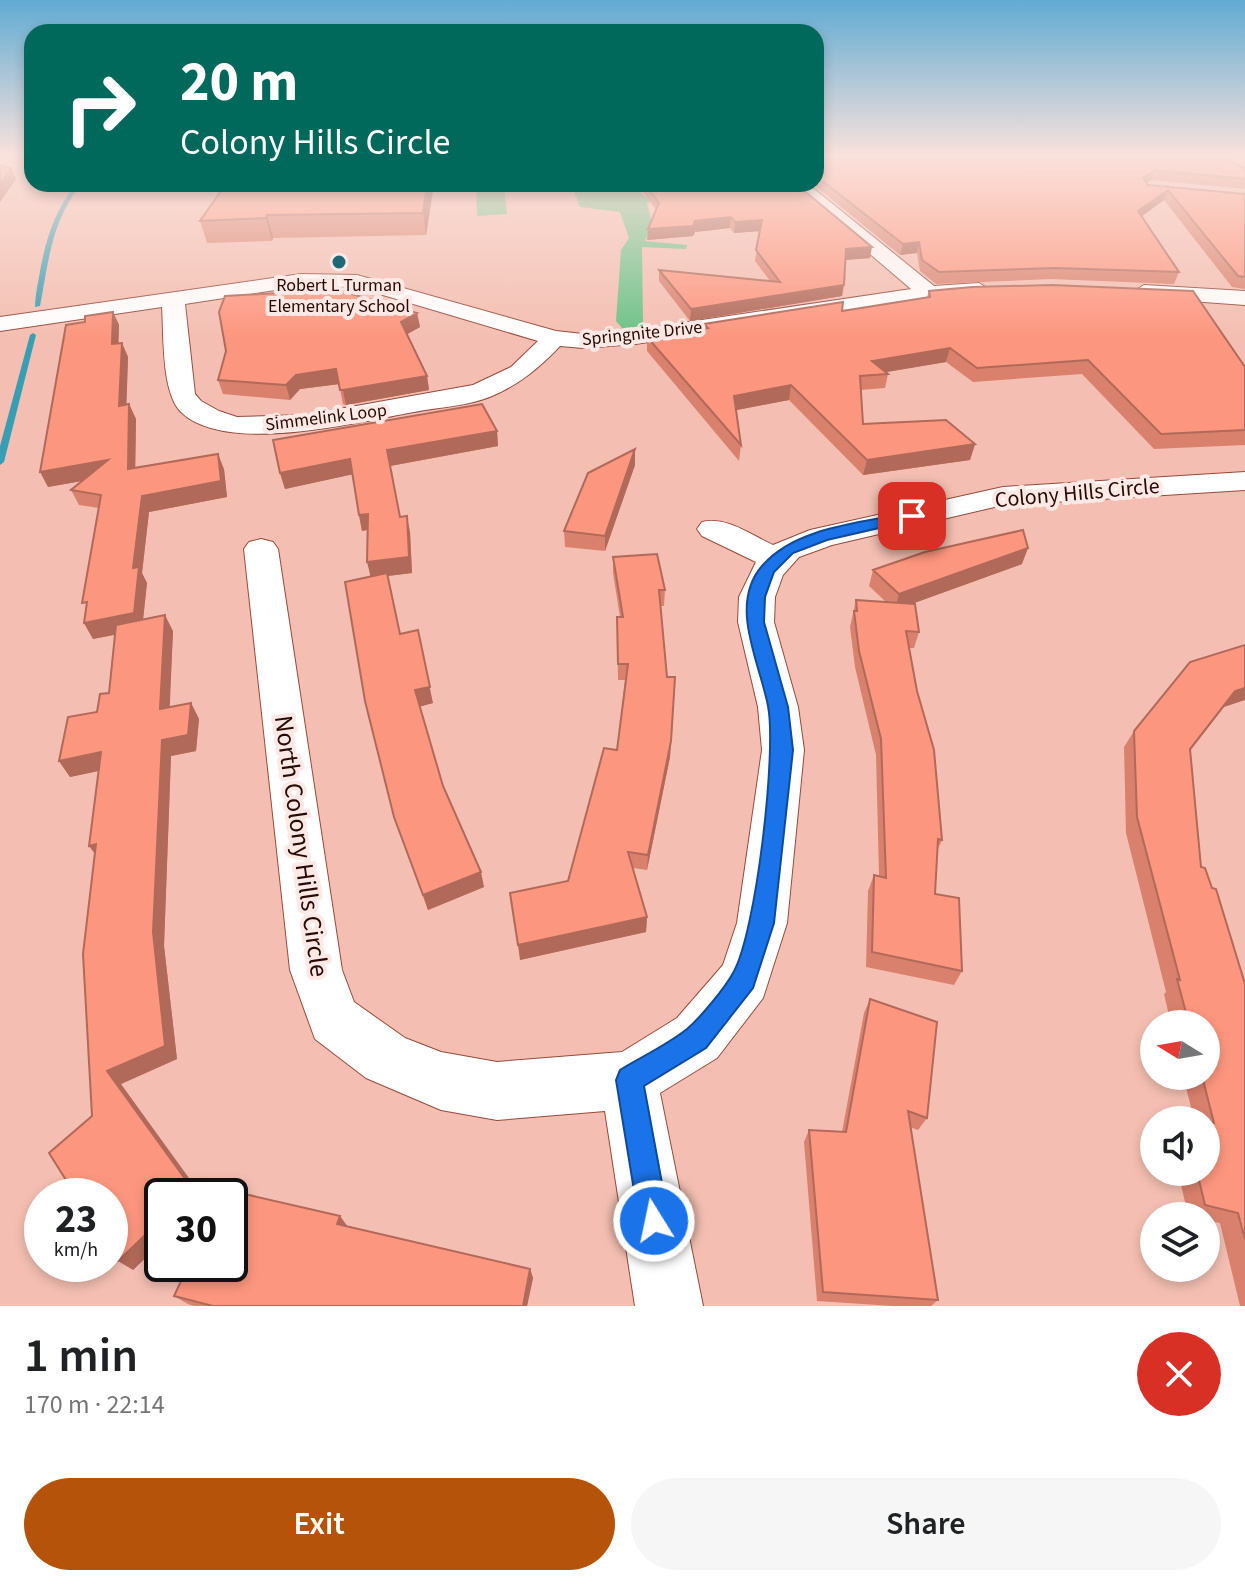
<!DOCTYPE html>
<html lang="en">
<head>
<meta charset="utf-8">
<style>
  :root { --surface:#fff; --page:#f6f6f6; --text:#202124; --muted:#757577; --accent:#b45309 }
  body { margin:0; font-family:"Source Sans 3",sans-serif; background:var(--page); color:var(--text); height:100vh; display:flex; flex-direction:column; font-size:30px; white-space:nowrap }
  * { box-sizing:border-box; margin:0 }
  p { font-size:26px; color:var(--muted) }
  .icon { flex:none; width:44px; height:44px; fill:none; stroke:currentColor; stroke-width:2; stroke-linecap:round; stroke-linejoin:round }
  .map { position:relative; height:1306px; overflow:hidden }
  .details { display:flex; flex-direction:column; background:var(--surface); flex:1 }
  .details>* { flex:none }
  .top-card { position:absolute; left:24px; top:24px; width:800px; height:168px; border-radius:24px; box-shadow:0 4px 12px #0003; background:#00695c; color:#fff; overflow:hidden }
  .needle { width:52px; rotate:281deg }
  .tools { position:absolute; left:1140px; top:1010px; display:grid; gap:16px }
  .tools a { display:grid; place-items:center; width:80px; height:80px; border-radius:50%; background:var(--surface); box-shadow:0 4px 12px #0003; font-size:40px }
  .speed { position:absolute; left:24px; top:1178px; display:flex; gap:16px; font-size:40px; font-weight:700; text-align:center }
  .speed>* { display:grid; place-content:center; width:104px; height:104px; border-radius:50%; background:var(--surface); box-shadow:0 4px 12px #0003; line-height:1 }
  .speed small { font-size:20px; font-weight:400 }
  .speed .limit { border:4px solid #111; border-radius:12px; background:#fff; color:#111 }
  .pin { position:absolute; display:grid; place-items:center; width:68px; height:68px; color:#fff; margin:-34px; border-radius:16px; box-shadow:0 4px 12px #0006 }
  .me { position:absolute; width:88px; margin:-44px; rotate:350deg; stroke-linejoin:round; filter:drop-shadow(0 0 6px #0008) }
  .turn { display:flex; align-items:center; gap:28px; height:168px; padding:0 24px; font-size:36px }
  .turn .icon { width:104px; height:104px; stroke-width:2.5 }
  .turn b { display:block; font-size:56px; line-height:68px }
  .round { display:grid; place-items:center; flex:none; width:84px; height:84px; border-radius:42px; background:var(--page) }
  .head { display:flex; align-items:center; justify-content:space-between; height:136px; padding:0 24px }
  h1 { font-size:48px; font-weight:600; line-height:60px }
  .button { display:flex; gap:16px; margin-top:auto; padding:16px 24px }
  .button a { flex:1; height:92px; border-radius:48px; background:var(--accent); color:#fff; font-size:32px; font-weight:600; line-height:92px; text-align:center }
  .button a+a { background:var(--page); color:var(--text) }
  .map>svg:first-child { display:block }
</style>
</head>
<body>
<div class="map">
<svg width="1245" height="1306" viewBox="0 0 1245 1306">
  <rect width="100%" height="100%" fill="#f4bfb2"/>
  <path fill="#6bc288" d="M 618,184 L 635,184 L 644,196 L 674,194 L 678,199 L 647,202 L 652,224 L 645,241 L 687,245 L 686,249 L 642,247 L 643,322 L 649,327 L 624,330 L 616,321 L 621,250 L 629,238 L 620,212 L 580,207 L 573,189 Z
    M 504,185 L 507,214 L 477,216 L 476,186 Z"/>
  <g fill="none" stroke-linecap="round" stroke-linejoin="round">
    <path fill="#379eb3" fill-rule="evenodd" d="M 76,184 L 81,184 C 51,223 49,259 40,306 L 35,307 C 35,298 37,287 39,277 C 45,242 54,211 76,184 Z
      M 33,333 L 36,335 L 4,462 L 0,465 L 0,446 L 30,335 Z"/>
    <g stroke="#974a3a" stroke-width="2">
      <path id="street" d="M 788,184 L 808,184 L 934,286 L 979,283 L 990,290 L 979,297 L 929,300 L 635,344 L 583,348 L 560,346 C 539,368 520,384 492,396 C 469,406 439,407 414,412 C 358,422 228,455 182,413 C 161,394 164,335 162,307 L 0,331 L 0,317 L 301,274 L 357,275 L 556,331 L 583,334 L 635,330 L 911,289 ZM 301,286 L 356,287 L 538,341 L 511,367 L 473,385 L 306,415 L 237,417 L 219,411 L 201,401 L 195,394 L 185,304 Z
        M 1144,285 L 1245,291 L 1245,305 L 1136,297 L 1133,292 Z
        M 1245,472 L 1245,490 L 1003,505 L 832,545 L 799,557 L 783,575 L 775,597 L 774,622 L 798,707 L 804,750 L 787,923 L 763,998 L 717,1058 L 660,1093 L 703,1306 L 635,1306 L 605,1111 L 497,1120 L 441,1110 L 366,1078 L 315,1039 L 290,970 L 244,549 L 249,542 L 261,539 L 273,542 L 278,549 L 342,970 L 354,1002 L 405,1038 L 441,1052 L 497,1062 L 622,1052 L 677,1018 L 723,965 L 737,923 L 762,750 L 758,707 L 738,622 L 739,597 L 756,562 L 702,536 L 697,529 L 702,522 C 726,516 751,535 773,545 L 810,530 L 1003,487 Z"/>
    </g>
    <use href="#street" fill="#fff" fill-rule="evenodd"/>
  </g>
  <path fill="#da816d" d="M 816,155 L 1063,159 L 1245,169 L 1245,189 L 1151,180 L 1147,183 L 1148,185 L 1245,194 L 1245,289 L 1232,287 L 1164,200 L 1141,216 L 1179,272 L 1174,284 L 1051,279 L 936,284 L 920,271 L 917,253 L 900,255 L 813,184 L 816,184 Z
    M 434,184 L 426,235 L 273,238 L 272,241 L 207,243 L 200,221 Z
    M 638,184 L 796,184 L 870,258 L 846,260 L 842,296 L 690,321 L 659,281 L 659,270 L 770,281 L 755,261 L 760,231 L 734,233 L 730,228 L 695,232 L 693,236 L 647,240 L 656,210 Z
    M 929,291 L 1245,367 L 1245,445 L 1154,449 L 1082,374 L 973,382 L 946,362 L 886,372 L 888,374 L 885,388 L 860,390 L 863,424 L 975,444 L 970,460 L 863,475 L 789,400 L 736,410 L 741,445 L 739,461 L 647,351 L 647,337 L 704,329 L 704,324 L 842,311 L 927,297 Z
    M 113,312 L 119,325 L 118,343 L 122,343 L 128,357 L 126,405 L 129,404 L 136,419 L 135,468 L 224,469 L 227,497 L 149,512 L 142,573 L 147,583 L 143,620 L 173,631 L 169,707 L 191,703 L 199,719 L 196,751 L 171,756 L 164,946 L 177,1059 L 121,1084 L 162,1196 L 162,1242 L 133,1270 L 92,1116 L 95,853 L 99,771 L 70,777 L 59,761 L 97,712 L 109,693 L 115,635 L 93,639 L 84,623 L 99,508 L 79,505 L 71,490 L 82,481 L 48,487 L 85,322 Z
    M 417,313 L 420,327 L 407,334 L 427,376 L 429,390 L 346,405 L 343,404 L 339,384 L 300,389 L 290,400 L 223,394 L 218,380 Z
    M 497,431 L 498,446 L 390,466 L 400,517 L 410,532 L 412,573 L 388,576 L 400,634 L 433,703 L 420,706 L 443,786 L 484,887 L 428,910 L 394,817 L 370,576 L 367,530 L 362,531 L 359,515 L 353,474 L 285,489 L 280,473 Z
    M 635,450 L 635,465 L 605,551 L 565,547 L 564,531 Z
    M 613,557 L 665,590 L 664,606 L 661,606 L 667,677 L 675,677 L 670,757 L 647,870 L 633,868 L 647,917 L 646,932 L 520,960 L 568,881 L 617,750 L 625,680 L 618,680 L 617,617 L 620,617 L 613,573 Z
    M 1022,564 L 911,604 L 919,632 L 914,648 L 909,648 L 942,840 L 937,851 L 935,894 L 962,971 L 954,985 L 866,967 L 868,891 L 874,875 L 879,876 L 876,755 L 855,667 L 850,627 L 856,600 L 886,602 L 869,586 L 873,570 Z
    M 1224,707 L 1190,751 L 1201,867 L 1245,984 L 1245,1306 L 1240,1306 L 1220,1223 L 1206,1220 L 1206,1216 L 1188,1215 L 1178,1172 L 1206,1172 L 1206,1120 L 1180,1120 L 1184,1117 L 1194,1119 L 1183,1076 L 1206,1076 L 1206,1024 L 1171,1024 L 1164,994 L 1166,992 L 1126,833 L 1124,747 L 1134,731 Z
    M 870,999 L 927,1118 L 918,1130 L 910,1127 L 938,1300 L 931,1306 L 893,1306 L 817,1301 L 804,1142 L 809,1130 L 842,1132 L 864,1013 Z
    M 348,1226 L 530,1269 L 533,1278 L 527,1306 L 194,1306 L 188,1304 L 174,1296 Z"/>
  <path fill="#b16959" d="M 11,168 L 16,179 L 0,202 L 0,184 Z
    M 1155,170 L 1151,180 L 1139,187 L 1143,178 Z
    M 427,184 L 434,184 L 426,235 L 423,213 Z
    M 1168,190 L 1164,200 L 1134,222 L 1138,211 Z
    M 267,215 L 273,238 L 272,241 L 266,218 Z
    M 731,217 L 730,228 L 695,232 L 693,236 L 647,240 L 648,229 L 695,221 Z
    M 762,220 L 761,231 L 734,233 L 735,222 Z
    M 919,242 L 917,253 L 900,255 L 903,244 Z
    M 872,247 L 870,258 L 844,260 L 846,249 Z
    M 844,285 L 842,296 L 690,321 L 691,309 Z
    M 113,312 L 119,325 L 118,358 L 112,344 Z
    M 417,313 L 420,327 L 404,336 L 401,322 Z
    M 122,343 L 128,357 L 126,421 L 119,406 Z
    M 950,348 L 946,362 L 869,375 L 872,361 Z
    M 336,369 L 340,384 L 300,389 L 290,400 L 286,385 L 296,375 Z
    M 427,376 L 429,390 L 346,405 L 343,390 Z
    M 791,385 L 789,400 L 732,411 L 734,396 Z
    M 129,404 L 136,419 L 135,485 L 128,469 Z
    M 497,431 L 498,446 L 390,466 L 387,450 Z
    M 975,444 L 970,460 L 863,475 L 867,460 Z
    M 635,449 L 635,465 L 605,551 L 605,536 Z
    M 218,454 L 224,469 L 227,497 L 149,512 L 142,573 L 147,583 L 142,629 L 93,639 L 84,623 L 133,568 L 142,496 Z
    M 350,459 L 354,474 L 285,489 L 280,473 Z
    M 108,460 L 116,475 L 48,487 L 40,472 Z
    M 368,514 L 371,529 L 362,531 L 359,515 Z
    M 407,516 L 410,532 L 412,573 L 371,578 L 367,562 Z
    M 1028,548 L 1022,564 L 895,610 L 899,594 Z
    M 165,615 L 173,631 L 169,725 L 160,709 Z
    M 421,646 L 433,703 L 419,707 L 415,690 Z
    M 1245,688 L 1245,700 L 1224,707 L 1179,765 L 1235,691 Z
    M 191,703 L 199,719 L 196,751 L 171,756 L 164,946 L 177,1059 L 121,1084 L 202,1196 L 186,1196 L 107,1071 L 153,932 L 162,740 Z
    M 671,741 L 670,757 L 647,870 L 648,855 Z
    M 101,752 L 112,768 L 70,777 L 59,761 Z
    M 96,844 L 101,862 L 89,846 Z
    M 481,872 L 484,887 L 428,910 L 423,895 Z
    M 647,917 L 646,932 L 520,960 L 518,945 Z
    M 340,1216 L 348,1227 L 337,1224 Z
    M 162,1219 L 162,1242 L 133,1270 L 118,1261 Z
    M 530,1269 L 533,1278 L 527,1306 L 523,1306 Z"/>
  <path fill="#fd967f" stroke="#b16959" stroke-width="2" d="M 816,155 L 1059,155 L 1063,159 L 1068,155 L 1218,155 L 1245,169 L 1245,179 L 1155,170 L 1143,178 L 1148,185 L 1245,194 L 1245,277 L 1238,276 L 1168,190 L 1138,211 L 1179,272 L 1055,268 L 939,272 L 922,260 L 919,242 L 903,244 L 816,176 Z
    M 0,166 L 11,168 L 0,184 Z
    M 226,184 L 427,184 L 423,213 L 267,215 L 266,218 L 200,221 Z
    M 645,184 L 796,184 L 872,247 L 846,249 L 844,285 L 691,309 L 659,270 L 780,282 L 756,250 L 762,220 L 735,222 L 731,217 L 695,221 L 693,226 L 648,229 L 659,203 Z
    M 1052,285 L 1193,291 L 1245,367 L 1245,430 L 1161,434 L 1088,360 L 977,368 L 950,348 L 872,361 L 888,374 L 860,376 L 863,424 L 946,420 L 975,444 L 867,460 L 791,385 L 734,396 L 741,445 L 647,337 L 708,328 L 704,324 L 843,302 L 842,311 L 930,297 L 929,291 L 972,287 Z
    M 283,287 L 331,288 L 417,313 L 401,322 L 427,376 L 343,390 L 340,390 L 336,369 L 296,375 L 286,385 L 218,380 L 226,351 L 219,312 L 225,296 L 279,293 Z
    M 113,312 L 112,344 L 122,343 L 119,406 L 129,404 L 128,469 L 218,454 L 221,481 L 142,496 L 133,568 L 139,567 L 134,613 L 84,623 L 87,602 L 82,603 L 101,495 L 71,490 L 108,460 L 40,472 L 66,325 L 85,322 L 85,316 Z
    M 482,404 L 497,431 L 387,450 L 400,517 L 407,516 L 409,557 L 367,562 L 368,514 L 359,515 L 350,459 L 280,473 L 273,440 Z
    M 635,449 L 605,536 L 564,531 L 588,473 Z
    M 1023,530 L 1028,548 L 899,594 L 873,570 L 925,552 Z
    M 657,554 L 665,590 L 659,590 L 667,677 L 675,677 L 671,741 L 648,855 L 628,852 L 647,917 L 518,945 L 510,893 L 568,881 L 604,748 L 617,750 L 628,664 L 618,664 L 617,617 L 623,617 L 613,557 Z
    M 387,573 L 400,634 L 418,630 L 430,687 L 415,690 L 443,786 L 481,872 L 423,895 L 394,817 L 365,701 L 345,582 Z
    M 856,600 L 915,604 L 919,632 L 906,631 L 917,691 L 934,750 L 942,840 L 938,839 L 935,894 L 959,898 L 962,971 L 872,952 L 874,875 L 886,878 L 881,739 L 859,651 L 854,611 L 857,611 Z
    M 165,615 L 160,709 L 191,703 L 188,735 L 162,740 L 153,932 L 165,1046 L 107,1071 L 193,1190 L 186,1196 L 162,1196 L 162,1219 L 118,1261 L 110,1248 L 110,1196 L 76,1196 L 49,1153 L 92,1116 L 83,954 L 96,844 L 89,846 L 101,752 L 59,761 L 68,717 L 97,712 L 100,694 L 109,693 L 116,625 Z
    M 1245,645 L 1245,688 L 1235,691 L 1190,749 L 1201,867 L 1205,868 L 1212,888 L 1216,889 L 1245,984 L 1245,1239 L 1238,1213 L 1205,1205 L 1197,1172 L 1206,1172 L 1206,1121 L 1214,1123 L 1202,1076 L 1206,1076 L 1206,1024 L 1189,1024 L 1177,979 L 1180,980 L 1137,817 L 1134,731 L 1190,662 Z
    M 870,999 L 937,1022 L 927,1118 L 908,1111 L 938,1300 L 823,1292 L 809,1130 L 846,1132 Z
    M 1184,1117 L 1200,1120 L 1185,1120 Z
    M 223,1189 L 340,1216 L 337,1224 L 530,1269 L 523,1306 L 213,1306 L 174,1296 L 189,1264 L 230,1264 L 230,1196 L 220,1196 Z"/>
  <linearGradient id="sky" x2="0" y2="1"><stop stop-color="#61abd3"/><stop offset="0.46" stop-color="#fae2dc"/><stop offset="1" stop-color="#fae2dc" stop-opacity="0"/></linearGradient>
  <rect width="1245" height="338" fill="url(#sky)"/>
  <path fill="#1a73e8" stroke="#114b97" stroke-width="2" d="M 912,512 L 920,516 L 918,519 L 827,540 L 793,553 L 774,572 L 765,597 L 764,622 L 788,707 L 793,750 L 774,923 L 753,988 L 706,1048 L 644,1086 L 669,1221 L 665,1232 L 654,1236 L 643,1232 L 639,1221 L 616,1080 L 620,1070 C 641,1057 667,1045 687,1029 C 700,1018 725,988 733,973 C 756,934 777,751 768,706 C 760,663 728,605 762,566 C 796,526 864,523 912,512 Z"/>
  <circle fill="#206876" stroke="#fce9e5" stroke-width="3" cx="339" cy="262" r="8"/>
  <g text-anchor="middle" stroke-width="8" stroke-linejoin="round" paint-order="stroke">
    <g font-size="18" fill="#280904" stroke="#fce9e5">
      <text x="339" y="291">Robert L Turman<tspan x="339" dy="21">Elementary School</tspan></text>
    </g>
    <g font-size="18" fill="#280904" stroke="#fce9e5">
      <text transform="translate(642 333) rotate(-6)" y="6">Springnite Drive</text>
      <text transform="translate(326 417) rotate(-7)" y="6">Simmelink Loop</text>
    </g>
    <g font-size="22" fill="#280904" stroke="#fce9e5">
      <text transform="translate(1077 492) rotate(-5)" y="8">Colony Hills Circle</text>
    </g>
    <g font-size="26" fill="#280904" stroke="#fce9e5">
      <text transform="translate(302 846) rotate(82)" y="9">North Colony Hills Circle</text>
    </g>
  </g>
</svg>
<div class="tools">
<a><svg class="needle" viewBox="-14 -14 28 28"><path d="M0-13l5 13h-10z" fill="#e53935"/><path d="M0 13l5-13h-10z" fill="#757577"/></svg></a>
<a><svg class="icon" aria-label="sound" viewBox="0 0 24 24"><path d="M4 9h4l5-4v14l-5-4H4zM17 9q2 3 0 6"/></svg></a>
<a><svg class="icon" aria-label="layers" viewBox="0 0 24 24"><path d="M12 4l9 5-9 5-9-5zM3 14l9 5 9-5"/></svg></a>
</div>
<div class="speed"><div>23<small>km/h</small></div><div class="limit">30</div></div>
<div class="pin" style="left:912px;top:516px;background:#d93025"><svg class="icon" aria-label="arrive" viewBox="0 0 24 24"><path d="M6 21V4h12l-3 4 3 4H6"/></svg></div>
<svg class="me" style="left:654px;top:1221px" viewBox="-20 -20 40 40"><circle r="17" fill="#1a73e8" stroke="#fff" stroke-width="3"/><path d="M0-11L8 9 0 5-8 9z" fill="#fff"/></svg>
<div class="top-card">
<div class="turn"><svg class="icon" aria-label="right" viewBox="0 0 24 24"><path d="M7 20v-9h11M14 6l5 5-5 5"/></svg><div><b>20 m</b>Colony Hills Circle</div></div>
</div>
</div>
<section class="details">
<div class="head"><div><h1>1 min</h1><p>170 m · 22:14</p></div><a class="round" style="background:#d93025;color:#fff"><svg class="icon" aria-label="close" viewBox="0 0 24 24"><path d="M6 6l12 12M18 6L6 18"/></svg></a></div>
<div class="button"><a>Exit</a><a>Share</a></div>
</section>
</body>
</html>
